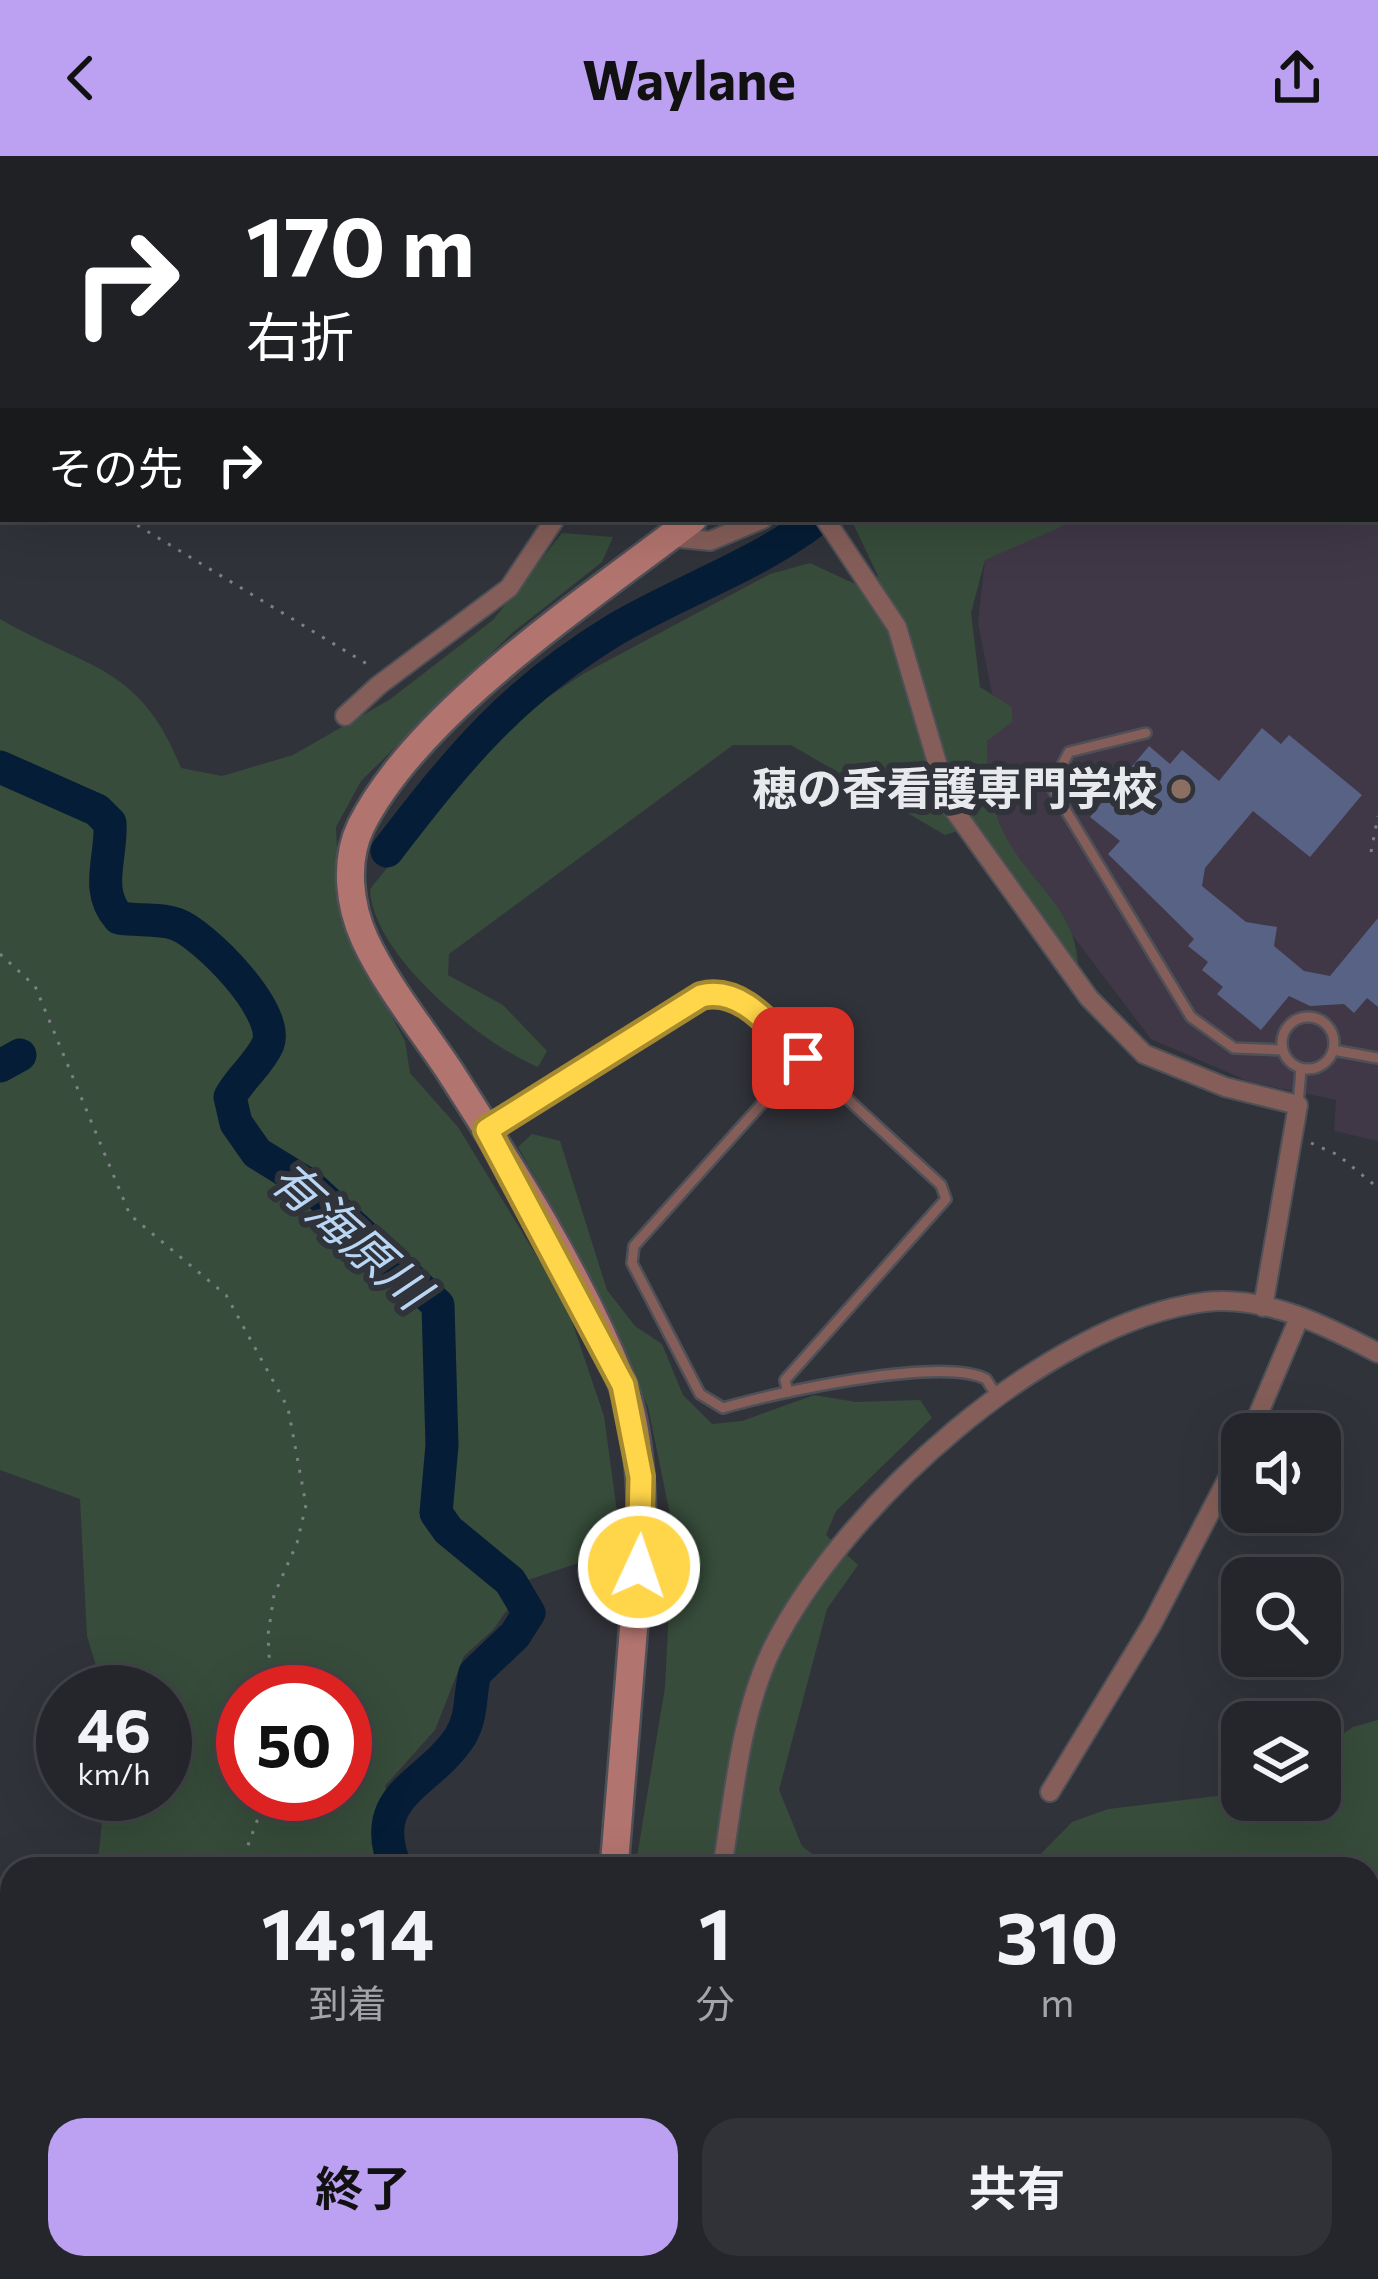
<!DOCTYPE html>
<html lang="ja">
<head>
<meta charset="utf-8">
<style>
  :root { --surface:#25262c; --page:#313238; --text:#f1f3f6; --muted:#a3a5a9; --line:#424348; --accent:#bca0f2 }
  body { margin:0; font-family:Commissioner,"Noto Sans JP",sans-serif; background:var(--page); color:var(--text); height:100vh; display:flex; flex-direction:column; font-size:45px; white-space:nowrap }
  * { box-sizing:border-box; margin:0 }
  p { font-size:39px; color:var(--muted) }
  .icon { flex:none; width:66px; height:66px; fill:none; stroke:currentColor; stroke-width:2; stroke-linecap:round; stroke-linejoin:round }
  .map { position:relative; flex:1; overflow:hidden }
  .sheet { position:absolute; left:0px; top:1701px; width:1380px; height:423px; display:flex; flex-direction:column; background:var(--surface); border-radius:36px 36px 0 0; box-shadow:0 12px 48px #0002,0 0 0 3px var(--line) }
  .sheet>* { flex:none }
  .hud { position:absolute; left:0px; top:0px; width:1380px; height:366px; box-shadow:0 12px 48px #0002,0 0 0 3px var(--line); background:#202124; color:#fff; overflow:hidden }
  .buttons { position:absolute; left:1221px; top:1257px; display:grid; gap:24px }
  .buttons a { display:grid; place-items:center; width:120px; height:120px; border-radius:24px; background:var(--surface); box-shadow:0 12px 48px #0002,0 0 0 3px var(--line); font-size:60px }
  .speed { position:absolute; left:36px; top:1509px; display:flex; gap:24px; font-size:60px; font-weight:700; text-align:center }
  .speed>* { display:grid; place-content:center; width:156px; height:156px; border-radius:50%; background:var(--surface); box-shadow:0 12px 48px #0002,0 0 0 3px var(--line); line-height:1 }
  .speed small { font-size:30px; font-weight:400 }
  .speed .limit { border:18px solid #d22; background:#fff; color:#111 }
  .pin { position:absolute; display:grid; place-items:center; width:102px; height:102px; color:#fff; margin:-51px; border-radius:24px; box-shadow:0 6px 18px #0006 }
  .me { position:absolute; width:132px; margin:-66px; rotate:3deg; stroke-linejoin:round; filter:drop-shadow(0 0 9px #0008) }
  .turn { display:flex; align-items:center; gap:42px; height:252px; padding:0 48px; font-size:54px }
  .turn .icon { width:156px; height:156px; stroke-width:2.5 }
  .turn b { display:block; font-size:84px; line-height:102px }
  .then { display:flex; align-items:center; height:114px; padding:0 48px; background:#0003; gap:24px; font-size:45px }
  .eta { display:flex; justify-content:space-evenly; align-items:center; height:204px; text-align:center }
  .eta b { font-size:72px; font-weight:700; line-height:84px }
  .cta { display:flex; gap:24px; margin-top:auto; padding:24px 48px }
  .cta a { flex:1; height:138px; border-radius:36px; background:var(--accent); color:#111; font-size:48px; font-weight:700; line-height:138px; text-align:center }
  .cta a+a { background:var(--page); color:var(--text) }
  header { display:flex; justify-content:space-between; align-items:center; height:156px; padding:0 48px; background:var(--accent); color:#111; font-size:54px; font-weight:700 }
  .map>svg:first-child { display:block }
</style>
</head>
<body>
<header><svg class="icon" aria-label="back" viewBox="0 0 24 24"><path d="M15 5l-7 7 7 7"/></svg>Waylane<svg class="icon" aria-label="share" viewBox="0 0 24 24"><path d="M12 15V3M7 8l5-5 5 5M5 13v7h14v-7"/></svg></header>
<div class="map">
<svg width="1378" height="2123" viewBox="0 0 1378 2123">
  <rect width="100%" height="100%" fill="#31333a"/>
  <path fill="#403747" d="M 1378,253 L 1378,985 L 1334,975 L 1336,944 L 1250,926 L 1151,883 L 989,669 L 979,597 L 996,558 L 978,467 L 986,395 L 1057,363 L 1377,363 Z"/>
  <path fill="#374c3a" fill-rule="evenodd" d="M 0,0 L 256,0 L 3,3 L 3,323 Z
    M 851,363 L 1079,363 L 985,404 L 971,457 L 980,531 L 1012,551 L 1012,566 L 987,585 C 987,618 989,647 1004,677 C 1028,727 1078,752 1078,813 L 972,670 L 945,679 L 791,589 L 733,589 L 449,798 L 448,819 L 503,849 L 547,895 L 538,911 C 480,887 372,799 370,733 L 501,572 L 583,518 L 770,418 L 810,407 L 866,433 L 878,420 Z
    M 562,377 L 613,381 L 602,406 L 512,477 L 361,625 L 336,671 L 340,763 L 405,885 L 410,917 L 458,971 L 566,1148 L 604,1260 L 618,1363 L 599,1400 L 528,1424 L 493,1474 L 464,1500 L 435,1574 L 385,1630 L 399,1689 L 416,1713 L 97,1713 L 105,1638 L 165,1638 L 165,1536 L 104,1536 L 87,1480 L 80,1343 L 0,1314 L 0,463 C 86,513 140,508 181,612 L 222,620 L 293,599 L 389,544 L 493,464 ZM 243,1536 L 345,1536 L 345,1638 L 243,1638 Z
    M 532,978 L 560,985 L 607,1134 L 635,1170 L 662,1188 L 683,1239 L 712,1268 L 742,1265 L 814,1239 L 856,1246 L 920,1244 L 932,1262 L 836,1355 L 826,1379 L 858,1409 L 827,1453 L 779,1634 L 802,1690 L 831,1713 L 635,1713 L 665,1531 L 673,1373 L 648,1251 L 578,1096 L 518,991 Z
    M 1378,1564 L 1378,1737 L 1368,1726 L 1368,1713 L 1356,1713 L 1348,1705 L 1343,1713 L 1026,1713 L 1072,1666 L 1108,1653 L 1242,1637 L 1242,1644 L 1320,1644 L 1320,1594 L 1353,1571 Z
    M 120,2112 L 508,2112 L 505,2123 L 116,2123 Z"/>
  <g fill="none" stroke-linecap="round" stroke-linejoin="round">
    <path stroke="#051d36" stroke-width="33" d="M 1377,181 L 1378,181
      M 0,611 L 97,654 L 110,667 C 112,702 94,734 119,762 C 137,765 160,762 176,768 C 204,778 280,855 268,888 C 260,907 240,922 230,941 L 236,967 L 257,997 L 309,1029 L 438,1149 L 442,1289 L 436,1357 L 448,1374 L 510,1425 L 529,1457 L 515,1479 L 475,1517 C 469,1540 473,1560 460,1581 C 427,1631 365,1638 396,1713
      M 387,695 C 460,600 512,536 616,473 C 682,434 756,410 817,363
      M 0,910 L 20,899
      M 933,2112 L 949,2123"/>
  </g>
  <path fill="#586285" d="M 1262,572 L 1281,588 L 1289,579 L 1362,639 L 1310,701 L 1253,655 L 1205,712 L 1202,730 L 1246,766 L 1277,771 L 1274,790 L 1304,815 L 1330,820 L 1378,762 L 1378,851 L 1367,842 L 1354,857 L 1344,848 L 1310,850 L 1289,840 L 1261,874 L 1217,838 L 1223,831 L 1202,814 L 1208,806 L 1188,790 L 1194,783 L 1108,698 L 1120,685 L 1090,661 L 1149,590 L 1170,608 L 1182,594 L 1219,625 Z"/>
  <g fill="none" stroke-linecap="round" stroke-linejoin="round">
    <g stroke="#4e5057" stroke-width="14">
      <path id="service" d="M 1146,577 L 1069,596 L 1051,630 L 1191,861 L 1234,892 L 1282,894
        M1282 887a26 26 0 1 1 52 0a26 26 0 1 1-52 0Z
        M 1333,894 L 1378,902
        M 803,902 L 634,1090 L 632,1107 L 700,1238 L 723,1252 C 774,1237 941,1200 986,1223 L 997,1240
        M 1298,949 L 1301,913
        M 492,971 L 701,840 L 720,835 L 740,844 L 941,1029 L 946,1043 L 785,1224 L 787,1233
        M 1214,2123 L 1224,2112"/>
    </g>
    <g stroke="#4e5057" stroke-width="22">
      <path id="minor" d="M 825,363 L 897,471 L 949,647 L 1089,842 L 1144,898 L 1225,931 L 1298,949 L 1263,1151
        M 670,381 L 710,385 L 763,363
        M 345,560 L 379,529 L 509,432 L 555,363
        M 1250,1278 L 1299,1162
        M 1050,1636 L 1152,1468 L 1242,1295
        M 722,1713 C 734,1640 740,1558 773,1491 C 843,1351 1046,1166 1205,1146 C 1265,1139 1327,1170 1378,1197
        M 862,2123 L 868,2112"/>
    </g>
    <g stroke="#4e5057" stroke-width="32">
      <path id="secondary" d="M 1338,3 L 1344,0
        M 614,1713 L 642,1368 C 641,1322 638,1267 621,1224 C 580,1119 510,1009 449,914 C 421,872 386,829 365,784 C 349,749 344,705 361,670 C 419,554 591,442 693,363
        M 815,2112 L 831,2123"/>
    </g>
    <path stroke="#7e8086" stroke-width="3" stroke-dasharray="3 9" stroke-linecap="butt" d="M 635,0 L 640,3
      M 1093,0 L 1096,3
      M 324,3 L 326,0
      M 766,3 L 768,0
      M 127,363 L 372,511
      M 1371,696 L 1378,660
      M 0,798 L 35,830 L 130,1059 L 226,1139 L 288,1252 L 306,1349 L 297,1387 L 274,1439 L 268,1479 L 271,1536
      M 1311,987 L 1338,999 L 1378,1032
      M 246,1713 L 247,1692 L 267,1638
      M 0,1735 L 12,1736
      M 0,2053 L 12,2054"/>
    <use href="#service" stroke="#855e59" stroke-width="9"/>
    <use href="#minor" stroke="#855e59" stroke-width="18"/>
    <use href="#secondary" stroke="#b2746e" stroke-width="27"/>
  </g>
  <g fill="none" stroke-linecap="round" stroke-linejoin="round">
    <g stroke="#a68a30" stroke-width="30">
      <path id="route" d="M 639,1411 L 641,1321 L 623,1229 L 487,974 L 701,840 C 743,829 774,875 803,902"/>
    </g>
    <use href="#route" stroke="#ffd54a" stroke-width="21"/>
  </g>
  <circle fill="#8d6e63" stroke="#31333a" stroke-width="4.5" cx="1181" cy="633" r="12"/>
  <g text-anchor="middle" stroke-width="12" stroke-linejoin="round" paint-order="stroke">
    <g font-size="45" font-weight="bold" fill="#e7e9ed" stroke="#31333a" text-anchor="end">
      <text x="1157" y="649">穂の香看護専門学校</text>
    </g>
    <g font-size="48" font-style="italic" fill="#bad6f5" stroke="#31333a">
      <text transform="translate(350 1079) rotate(42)" y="17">有海原川</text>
    </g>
  </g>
</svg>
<div class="buttons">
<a><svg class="icon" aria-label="sound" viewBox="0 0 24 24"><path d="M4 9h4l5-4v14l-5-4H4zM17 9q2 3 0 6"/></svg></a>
<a><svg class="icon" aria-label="search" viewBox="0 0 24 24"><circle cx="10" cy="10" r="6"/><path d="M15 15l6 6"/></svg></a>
<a><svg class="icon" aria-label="layers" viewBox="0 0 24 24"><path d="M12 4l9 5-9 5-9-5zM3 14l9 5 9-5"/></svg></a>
</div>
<div class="speed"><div>46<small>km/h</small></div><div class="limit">50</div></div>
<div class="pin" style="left:803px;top:902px;background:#d93025"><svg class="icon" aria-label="arrive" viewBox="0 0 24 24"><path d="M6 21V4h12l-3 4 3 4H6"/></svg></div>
<svg class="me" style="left:639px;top:1411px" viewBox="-20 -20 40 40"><circle r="17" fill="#ffd54a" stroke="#fff" stroke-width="3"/><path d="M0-11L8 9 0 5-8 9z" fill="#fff"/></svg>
<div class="hud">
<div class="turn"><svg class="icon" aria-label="right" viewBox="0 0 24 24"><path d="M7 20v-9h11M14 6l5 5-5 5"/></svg><div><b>170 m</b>右折</div></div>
<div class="then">その先<svg class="icon" aria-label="right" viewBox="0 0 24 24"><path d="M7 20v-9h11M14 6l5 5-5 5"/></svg></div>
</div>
<section class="sheet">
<div class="eta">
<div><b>14:14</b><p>到着</p></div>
<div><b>1</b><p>分</p></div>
<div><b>310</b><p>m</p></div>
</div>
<div class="cta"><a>終了</a><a>共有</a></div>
</section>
</div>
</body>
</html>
